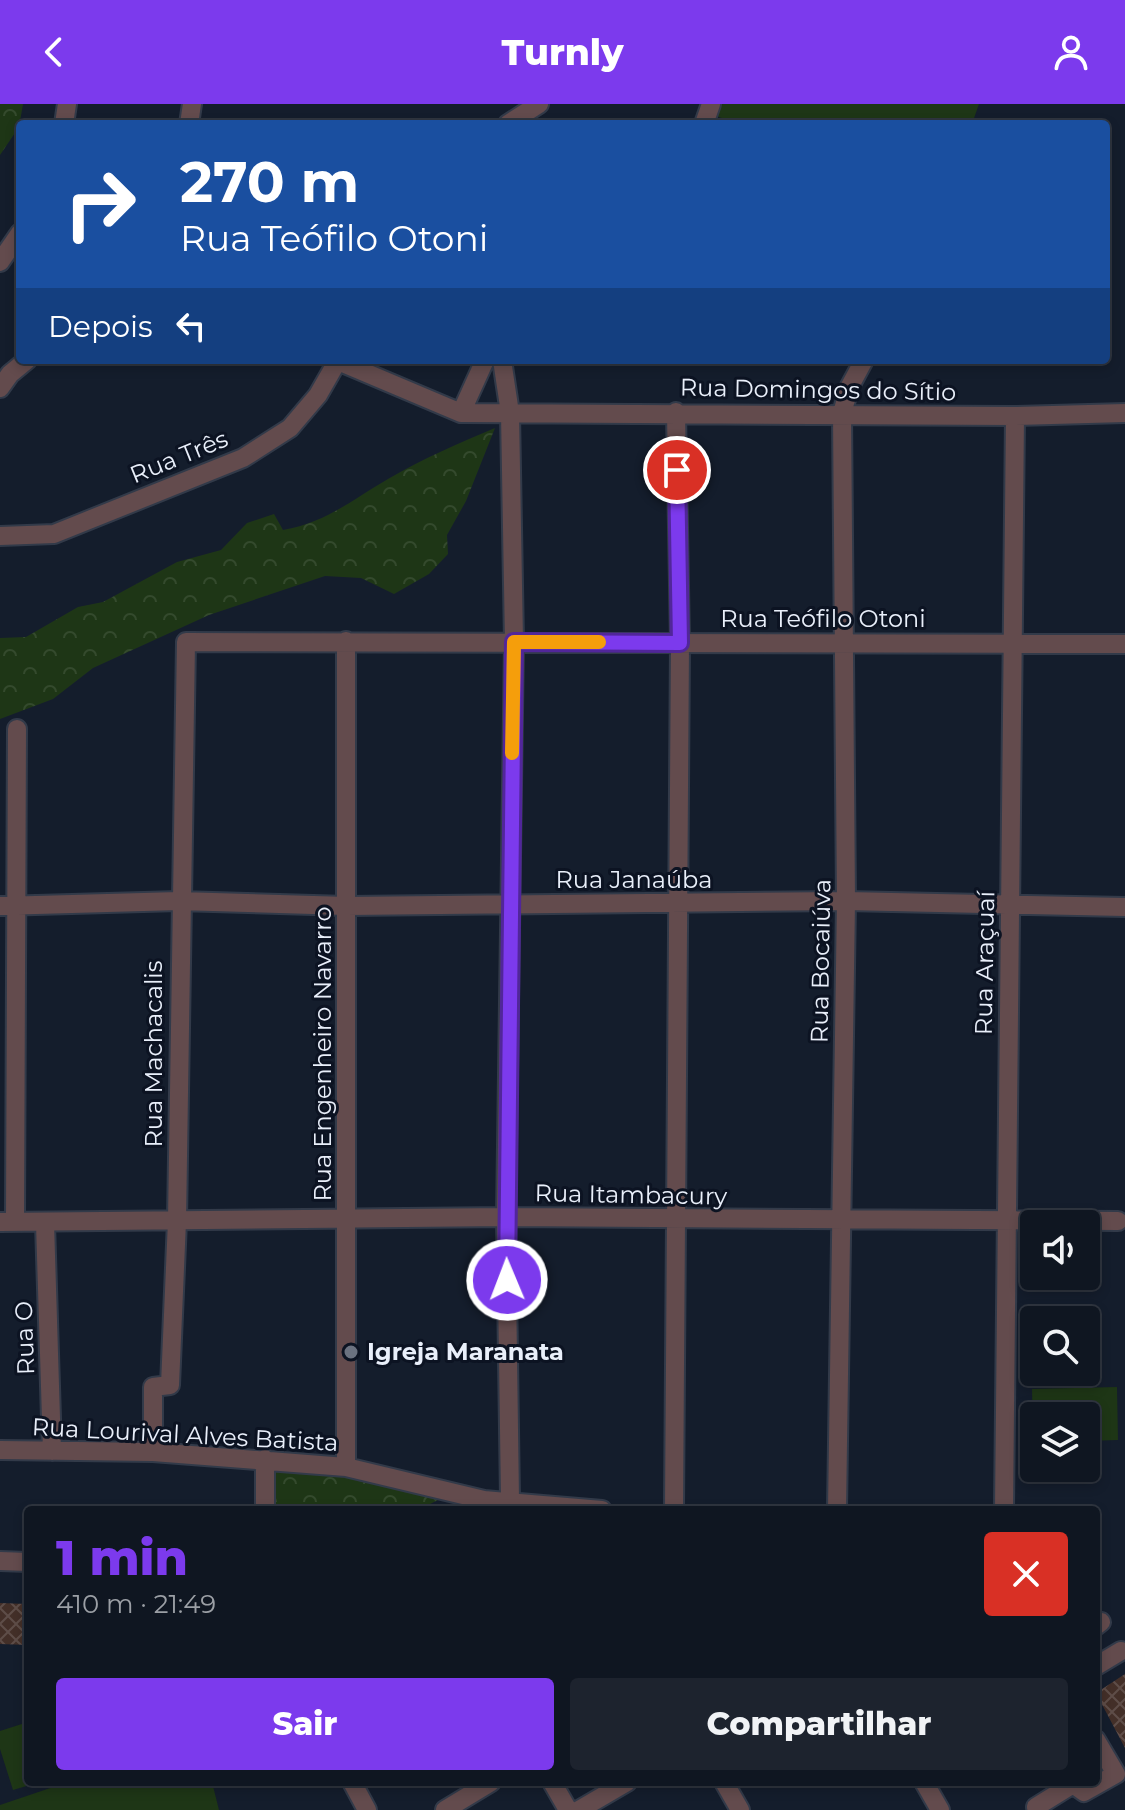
<!DOCTYPE html>
<html lang="pt">
<head>
<meta charset="utf-8">
<style>
  :root { --surface:#0f1621; --page:#1d232e; --text:#f1f3f6; --muted:#9b9fa5; --line:#2f353f; --accent:#7c3aed }
  body { margin:0; font-family:Montserrat,sans-serif; background:var(--page); color:var(--text); height:100vh; display:flex; flex-direction:column; font-size:30px; white-space:nowrap }
  * { box-sizing:border-box; margin:0 }
  p { font-size:26px; color:var(--muted) }
  .icon { flex:none; width:44px; height:44px; fill:none; stroke:currentColor; stroke-width:2; stroke-linecap:round; stroke-linejoin:round }
  .map { position:relative; flex:1; overflow:hidden }
  .side { position:absolute; left:24px; top:1402px; width:1076px; height:280px; display:flex; flex-direction:column; background:var(--surface); border-radius:8px; box-shadow:0 4px 12px #0003,0 0 0 2px var(--line) }
  .side>* { flex:none }
  .hud { position:absolute; left:16px; top:16px; width:1094px; height:244px; border-radius:8px; box-shadow:0 4px 12px #0003,0 0 0 2px var(--line); background:#1a4fa0; color:#fff; overflow:hidden }
  .controls { position:absolute; left:1020px; top:1106px; display:grid; gap:16px }
  .controls a { display:grid; place-items:center; width:80px; height:80px; border-radius:8px; background:var(--surface); box-shadow:0 4px 12px #0003,0 0 0 2px var(--line); font-size:40px }
  .pin { position:absolute; display:grid; place-items:center; width:68px; height:68px; color:#fff; margin:-34px; border:4px solid #fff; border-radius:50%; box-shadow:0 2px 8px #0007 }
  .me { position:absolute; width:88px; margin:-44px; rotate:359deg; stroke-linejoin:round; filter:drop-shadow(0 0 6px #0008) }
  .turn { display:flex; align-items:center; gap:28px; height:168px; padding:0 32px; font-size:36px }
  .turn .icon { width:104px; height:104px; stroke-width:2.5 }
  .turn b { display:block; font-size:56px; line-height:68px }
  .then { display:flex; align-items:center; height:76px; padding:0 32px; background:#0003; gap:16px; font-size:30px }
  .round { display:grid; place-items:center; flex:none; width:84px; height:84px; border-radius:8px; background:var(--page) }
  .head { display:flex; align-items:center; justify-content:space-between; height:136px; padding:0 32px }
  h1 { font-size:48px; font-weight:800; line-height:60px; color:var(--accent) }
  .cta { display:flex; gap:16px; margin-top:auto; padding:16px 32px }
  .cta a { flex:1; height:92px; border-radius:8px; background:var(--accent); color:#fff; font-size:32px; font-weight:800; line-height:92px; text-align:center }
  .cta a+a { background:var(--page); color:var(--text) }
  header { display:flex; justify-content:space-between; align-items:center; height:104px; padding:0 32px; background:var(--accent); color:#fff; font-size:36px; font-weight:800 }
  .map>svg:first-child { display:block }
</style>
</head>
<body>
<header><svg class="icon" aria-label="back" viewBox="0 0 24 24"><path d="M15 5l-7 7 7 7"/></svg>Turnly<svg class="icon" aria-label="person" viewBox="0 0 24 24"><circle cx="12" cy="8" r="4"/><path d="M4 21q1-7 8-7t8 7"/></svg></header>
<div class="map">
<svg width="1125" height="1706" viewBox="0 0 1125 1706">
  <defs>
    <pattern id="forest-crowns" width="20" height="18" patternUnits="userSpaceOnUse" patternTransform="scale(2)"><rect width="20" height="18" fill="#1e3616"/><path d="M2 6a3 3 0 1 1 6 0M12 15a3 3 0 1 1 6 0" fill="none" stroke="#344a2d"/></pattern>
    <pattern id="building-cross-hatch" width="8" height="8" patternUnits="userSpaceOnUse" patternTransform="scale(2)"><rect width="8" height="8" fill="#432f28"/><path d="M0 0l8 8M0 8l8-8" fill="none" stroke="#5e4d48"/></pattern>
  </defs>
  <rect width="100%" height="100%" fill="#141d2c"/>
  <path fill="url(#forest-crowns)" d="M 0,0 L 23,0 L 19,23 L 0,51 Z
    M 495,324 L 466,397 L 447,431 L 448,450 L 429,470 L 394,490 L 361,474 L 325,472 L 209,511 L 93,564 L 53,595 L 0,615 L 0,534 L 26,533 L 78,503 L 103,498 L 177,458 L 221,446 L 247,419 L 274,410 L 283,426 C 327,418 350,397 388,375 C 422,355 459,339 495,324 Z
    M 275,1363 L 343,1368 L 438,1396 L 418,1406 L 273,1406 Z"/>
  <path fill="#1e3616" d="M 714,0 L 979,0 L 972,20 L 739,20 L 710,10 Z
    M 1117,1283 L 1118,1336 L 1086,1337 L 1086,1312 L 1034,1312 L 1033,1338 L 1032,1285 Z
    M 28,1618 L 28,1678 L 40,1678 L 13,1686 L 0,1645 L 0,1627 Z
    M 68,1678 L 212,1678 L 219,1706 L 0,1706 L 0,1701 Z"/>
  <path fill="url(#building-cross-hatch)" d="M 0,1499 L 28,1500 L 28,1541 L 0,1540 Z
    M 1125,1570 L 1125,1644 L 1096,1589 Z"/>
  <g fill="none" stroke-linecap="round" stroke-linejoin="round">
    <g stroke="#323a49" stroke-width="22">
      <path id="minor" d="M 64,20 L 67,0
        M 189,20 L 192,0
        M 508,20 L 539,0
        M 704,20 L 711,0
        M 0,158 L 20,129
        M 502,256 L 510,309 L 514,538 L 506,1113 L 510,1395
        M 338,257 L 461,309 L 1015,312 L 1125,309
        M 0,284 L 10,270 L 27,256
        M 461,309 L 485,256
        M 0,432 L 54,430 L 243,354 L 290,324 L 318,291 L 338,256
        M 346,537 L 346,1363
        M 0,802 L 179,797 L 347,802 L 846,797 L 1125,803
        M 0,1118 L 506,1113 L 1118,1117
        M 15,1118 L 17,625
        M 45,1119 L 52,1347
        M 0,1346 L 153,1348 L 346,1363 L 484,1396 L 602,1406
        M 153,1348 L 153,1283 L 170,1281 L 177,1117 L 186,538 L 1125,540
        M 265,1355 L 265,1406
        M 674,1406 L 680,539 L 676,308
        M 837,1406 L 846,797 L 842,309 L 850,282 L 864,256
        M 1004,1406 L 1015,312
        M 0,1457 L 28,1458
        M 1096,1522 L 1101,1518
        M 1096,1562 L 1121,1547
        M 352,1678 L 367,1706
        M 552,1678 L 568,1706
        M 724,1678 L 740,1706
        M 924,1678 L 940,1706
        M 1036,1703 L 1073,1680 L 1084,1688 L 1116,1670 L 1096,1636
        M 445,1706 L 491,1678
        M 579,1706 L 627,1678"/>
    </g>
    <use href="#minor" stroke="#634b4d" stroke-width="18"/>
  </g>
  <g fill="none" stroke-linecap="round" stroke-linejoin="round">
    <g stroke="#51269a" stroke-width="20">
      <path id="route" d="M 507,1176 L 514,538 L 680,539 L 677,366"/>
    </g>
    <use href="#route" stroke="#7c3aed" stroke-width="14"/>
    <path stroke="#f59e0b" stroke-width="14" d="M 512,649 L 514,538 L 599,538"/>
  </g>
  <circle fill="#6b7280" stroke="#0c1322" stroke-width="3" cx="351" cy="1248" r="8"/>
  <g text-anchor="middle" stroke-width="6" stroke-linejoin="round" paint-order="stroke">
    <g font-size="24" fill="#e9effa" stroke="#0c1322">
      <text transform="translate(818 286) rotate(1)" y="8">Rua Domingos do Sítio</text>
      <text transform="translate(179 353) rotate(-22)" y="8">Rua Três</text>
      <text x="823" y="523">Rua Teófilo Otoni</text>
      <text x="634" y="784">Rua Janaúba</text>
      <text transform="translate(821 857) rotate(-89)" y="8">Rua Bocaiúva</text>
      <text transform="translate(985 859) rotate(-89)" y="8">Rua Araçuaí</text>
      <text transform="translate(154 950) rotate(-90)" y="8">Rua Machacalis</text>
      <text transform="translate(323 950) rotate(-90)" y="8">Rua Engenheiro Navarro</text>
      <text transform="translate(631 1091) rotate(1)" y="8">Rua Itambacury</text>
      <text transform="translate(25 1234) rotate(-92)" y="8">Rua O</text>
      <text transform="translate(185 1331) rotate(3)" y="8">Rua Lourival Alves Batista</text>
    </g>
    <g font-size="24" font-weight="bold" fill="#e9effa" stroke="#0c1322" text-anchor="start">
      <text x="367" y="1256">Igreja Maranata</text>
    </g>
  </g>
</svg>
<div class="controls">
<a><svg class="icon" aria-label="sound" viewBox="0 0 24 24"><path d="M4 9h4l5-4v14l-5-4H4zM17 9q2 3 0 6"/></svg></a>
<a><svg class="icon" aria-label="search" viewBox="0 0 24 24"><circle cx="10" cy="10" r="6"/><path d="M15 15l6 6"/></svg></a>
<a><svg class="icon" aria-label="layers" viewBox="0 0 24 24"><path d="M12 4l9 5-9 5-9-5zM3 14l9 5 9-5"/></svg></a>
</div>
<div class="pin" style="left:677px;top:366px;background:#d93025"><svg class="icon" aria-label="arrive" viewBox="0 0 24 24"><path d="M6 21V4h12l-3 4 3 4H6"/></svg></div>
<svg class="me" style="left:507px;top:1176px" viewBox="-20 -20 40 40"><circle r="17" fill="#7c3aed" stroke="#fff" stroke-width="3"/><path d="M0-11L8 9 0 5-8 9z" fill="#fff"/></svg>
<div class="hud">
<div class="turn"><svg class="icon" aria-label="right" viewBox="0 0 24 24"><path d="M7 20v-9h11M14 6l5 5-5 5"/></svg><div><b>270 m</b>Rua Teófilo Otoni</div></div>
<div class="then">Depois<svg class="icon" aria-label="left" viewBox="0 0 24 24"><path d="M17 20v-9H6M10 6l-5 5 5 5"/></svg></div>
</div>
<section class="side">
<div class="head"><div><h1>1 min</h1><p>410 m · 21:49</p></div><a class="round" style="background:#d93025;color:#fff"><svg class="icon" aria-label="close" viewBox="0 0 24 24"><path d="M6 6l12 12M18 6L6 18"/></svg></a></div>
<div class="cta"><a>Sair</a><a>Compartilhar</a></div>
</section>
</div>
</body>
</html>
